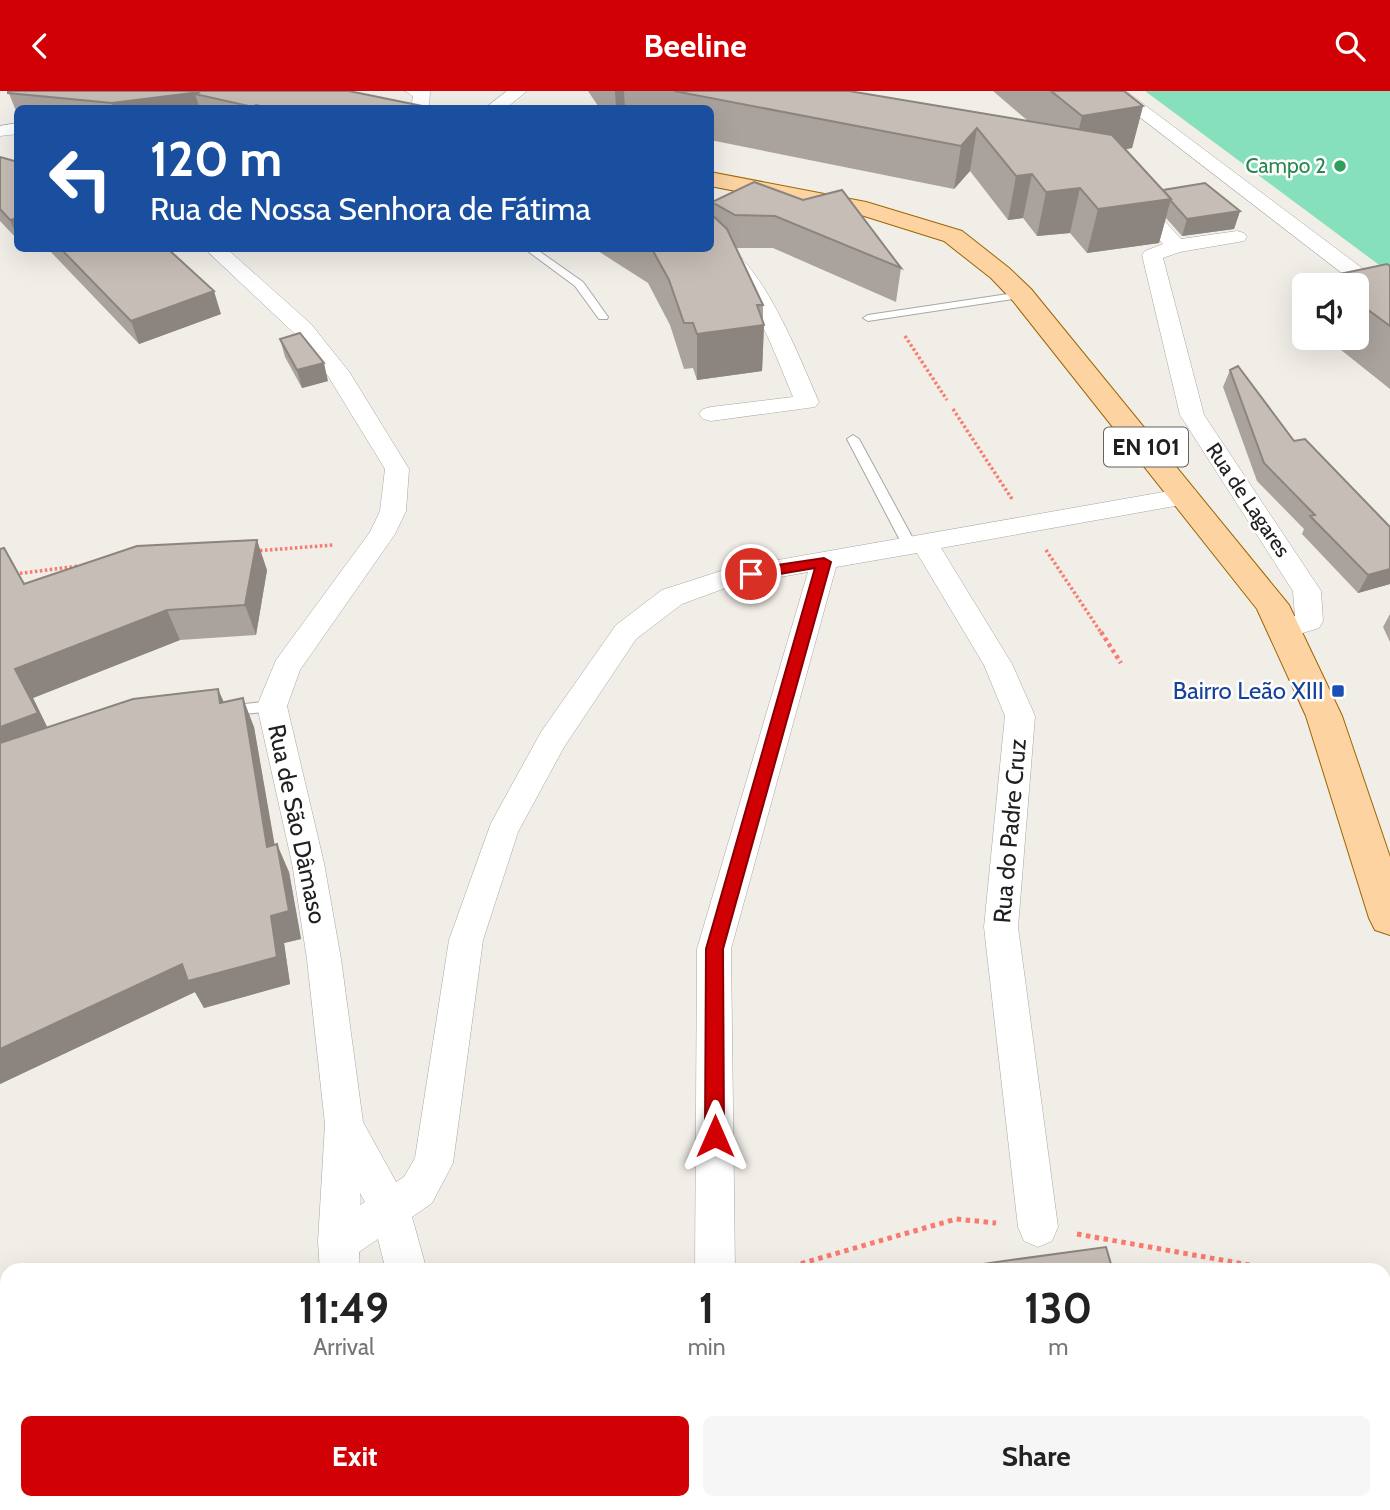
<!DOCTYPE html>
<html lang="en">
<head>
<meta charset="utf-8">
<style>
  :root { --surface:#fff; --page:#f6f6f6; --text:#222; --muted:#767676; --accent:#d10004 }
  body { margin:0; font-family:Cabin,sans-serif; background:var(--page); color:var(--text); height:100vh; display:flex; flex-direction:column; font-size:26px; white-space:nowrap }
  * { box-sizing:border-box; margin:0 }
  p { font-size:23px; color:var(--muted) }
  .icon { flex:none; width:38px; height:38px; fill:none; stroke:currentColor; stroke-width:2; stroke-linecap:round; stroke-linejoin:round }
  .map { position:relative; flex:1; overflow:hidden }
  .drawer { position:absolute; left:0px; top:1172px; width:1391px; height:247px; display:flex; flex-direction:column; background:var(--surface); border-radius:21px 21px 0 0; box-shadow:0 7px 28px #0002 }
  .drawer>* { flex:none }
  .guide { position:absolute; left:14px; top:14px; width:700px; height:147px; border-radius:10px; box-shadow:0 7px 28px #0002; background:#1a4fa0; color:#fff; overflow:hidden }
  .buttons { position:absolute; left:1292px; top:182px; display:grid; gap:14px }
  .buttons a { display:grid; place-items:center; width:77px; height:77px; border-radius:10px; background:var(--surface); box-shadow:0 7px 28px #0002; font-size:35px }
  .pin { position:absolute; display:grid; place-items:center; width:60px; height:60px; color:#fff; margin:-30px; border:4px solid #fff; border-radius:50%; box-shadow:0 2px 7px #0007 }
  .me { position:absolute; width:77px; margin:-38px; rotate:0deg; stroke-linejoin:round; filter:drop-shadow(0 0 5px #0008) }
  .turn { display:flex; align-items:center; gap:24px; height:147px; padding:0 21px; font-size:32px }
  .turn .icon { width:91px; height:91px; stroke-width:2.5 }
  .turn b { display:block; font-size:49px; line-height:60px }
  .eta { display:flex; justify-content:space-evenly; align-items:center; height:119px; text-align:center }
  .eta b { font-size:42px; font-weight:800; line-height:49px }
  .action { display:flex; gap:14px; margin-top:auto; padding:14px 21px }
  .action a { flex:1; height:80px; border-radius:10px; background:var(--accent); color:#fff; font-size:28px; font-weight:800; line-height:80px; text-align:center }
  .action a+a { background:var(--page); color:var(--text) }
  header { display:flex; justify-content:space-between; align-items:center; height:91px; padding:0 21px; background:var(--accent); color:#fff; font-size:32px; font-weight:800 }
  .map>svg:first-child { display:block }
</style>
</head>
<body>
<header><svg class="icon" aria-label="back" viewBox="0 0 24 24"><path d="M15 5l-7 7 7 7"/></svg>Beeline<svg class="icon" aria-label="search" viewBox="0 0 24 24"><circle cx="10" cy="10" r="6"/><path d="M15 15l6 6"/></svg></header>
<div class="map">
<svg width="1390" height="1419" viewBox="0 0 1390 1419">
  <rect width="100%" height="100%" fill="#f1ede7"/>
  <path fill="#85e0bb" d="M 1145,0 L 1390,0 L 1390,182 Z"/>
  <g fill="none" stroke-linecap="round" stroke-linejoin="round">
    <g stroke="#a7a7a7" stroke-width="2">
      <path id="lane" d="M 525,158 L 536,158 L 583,191 L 608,226 L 607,228 L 599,228 L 575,195 Z
        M 1022,201 L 1027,204 L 1026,206 L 868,230 L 863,227 L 868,224 Z
        M 853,344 L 859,348 L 917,455 L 915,458 L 905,458 L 903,455 L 847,348 Z
        M 272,610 L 279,615 L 272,620 L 226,625 L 219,620 L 226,615 Z"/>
    </g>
    <g stroke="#a7a7a7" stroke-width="1">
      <path id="street" d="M 405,0 L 430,0 L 429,18 L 411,18 L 413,5 Z
        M 507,0 L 527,0 L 505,18 L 484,18 Z
        M 1106,0 L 1126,0 L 1390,198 L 1390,214 L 1382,213 Z
        M 18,32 L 18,43 L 0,45 L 0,35 Z
        M 1143,112 L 1150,114 L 1181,148 L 1237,140 L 1244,142 L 1247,146 L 1244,150 L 1180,161 L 1163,167 L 1204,324 L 1321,500 L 1323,530 L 1319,537 L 1283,548 L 1273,545 L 1269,538 L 1273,531 L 1295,525 L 1293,500 L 1180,324 L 1142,164 L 1145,160 L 1163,153 L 1133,118 L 1136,114 Z
        M 710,146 C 759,158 800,269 819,311 L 815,316 L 711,330 L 703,328 L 699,323 L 703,318 L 711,316 L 793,306 C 770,251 752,196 704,158 L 710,158 Z
        M 205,158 L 227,158 L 311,233 L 350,282 L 409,378 L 406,420 L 395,443 L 300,579 L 287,615 L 324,772 L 341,868 L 363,1031 L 396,1091 L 404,1086 L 415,1067 L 449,849 L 491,732 L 541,641 L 616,534 L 662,499 L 727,478 L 1186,397 L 1195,399 L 1199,405 L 1195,411 L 1186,413 L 941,457 L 1012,573 L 1035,625 L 1018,836 L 1058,1136 L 1052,1150 L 1038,1156 L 1024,1150 L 1018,1136 L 984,836 L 1005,625 L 984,574 L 917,462 L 836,476 L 731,858 L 735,1180 L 695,1180 L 697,858 L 808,481 L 731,495 L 682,513 L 636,548 L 564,656 L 518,741 L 483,849 L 453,1072 L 432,1112 L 412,1126 L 427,1180 L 386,1180 L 378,1148 L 359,1161 L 360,1180 L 320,1180 L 318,1151 L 325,1033 L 307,868 L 292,772 L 257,615 L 276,569 L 370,441 L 380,420 L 385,378 L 328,285 L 295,243 ZM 360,1102 L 365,1111 L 360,1114 Z
        M 350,1412 L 396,1412 L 397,1419 L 351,1419 Z"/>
    </g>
    <g stroke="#9d6600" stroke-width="2">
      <path id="primary" d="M 710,81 L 866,111 L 962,140 L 1009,177 L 1031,198 L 1289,514 L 1342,625 L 1390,766 L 1390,844 L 1375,839 L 1369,827 L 1306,625 L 1257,518 L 1013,210 L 991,187 L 944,150 L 861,124 L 710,95 Z"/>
    </g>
    <path stroke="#fa7a6f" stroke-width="3.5" stroke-dasharray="2.5 2.5" stroke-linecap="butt" d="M 905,245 L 947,309
      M 953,318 L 1012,408
      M 1046,459 L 1102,543
      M 255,460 L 333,454
      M 15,483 L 79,475"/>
    <path stroke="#fa7a6f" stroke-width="4.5" stroke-dasharray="3.5 3.5" stroke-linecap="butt" d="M 1101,541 L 1121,572"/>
    <path stroke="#fa7a6f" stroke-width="5" stroke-dasharray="4.5 4.5" stroke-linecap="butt" d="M 1077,1143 L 1283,1180
      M 775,1180 L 956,1128 L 996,1132
      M 1384,1198 L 1390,1199
      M 270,1419 L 281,1412"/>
    <use href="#lane" fill="#fff" fill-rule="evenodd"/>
    <use href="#street" fill="#fff" fill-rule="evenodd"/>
    <use href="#primary" fill="#fcd3a1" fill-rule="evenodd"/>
  </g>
  <path fill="#aaa39d" d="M 8,0 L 349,0 L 437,18 L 18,18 L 18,25 Z
    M 588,0 L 849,0 L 1028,30 L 993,0 L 1124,0 L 1143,15 L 1132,57 L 1126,58 L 1163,99 L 1240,120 L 1234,138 L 1182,145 L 1166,127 L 1159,152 L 1087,162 L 1070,142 L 1037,145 L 1023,127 L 1008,129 L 970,80 L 954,98 L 710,49 L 710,18 L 600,18 Z
    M 0,66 L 18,71 L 18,149 L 0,130 Z
    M 754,91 L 901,177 L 896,211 L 773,157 L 736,157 L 763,214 L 763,230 L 764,234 L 762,280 L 697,289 L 693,277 L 684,278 L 670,234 L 648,192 L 598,160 L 591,158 L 710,158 L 712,111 Z
    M 48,158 L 168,158 L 221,223 L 139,253 Z
    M 1390,175 L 1390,298 L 1326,247 L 1356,247 L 1356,194 L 1322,194 L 1325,186 Z
    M 280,248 L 328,290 L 302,297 L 285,266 Z
    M 1230,279 L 1294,350 L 1390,436 L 1390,493 L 1358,502 L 1302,443 L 1304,438 L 1257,390 L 1223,296 Z
    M 267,479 L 256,544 L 180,549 L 33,607 L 47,636 L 224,611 L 254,636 L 274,754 L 289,781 L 301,848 L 284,852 L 290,893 L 204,917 L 195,901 L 0,993 L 24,493 Z
    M 1390,523 L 1390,551 L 1383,536 Z
    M 1384,1283 L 1390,1284 L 1390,1405 L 1384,1406 Z
    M 800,1412 L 954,1412 L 956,1419 L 802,1419 Z
    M 1011,1412 L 1183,1412 L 1186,1419 L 1013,1419 Z"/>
  <path fill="#8b847f" d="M 615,0 L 624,0 L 625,18 L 616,18 Z
    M 200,1 L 195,3 L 200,18 L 114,18 L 112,12 Z
    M 1143,15 L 1132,57 L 1072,68 L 1082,25 Z
    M 977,37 L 970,80 L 954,98 L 961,55 Z
    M 1032,83 L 1023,127 L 1008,129 L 1016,85 Z
    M 1080,97 L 1070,142 L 1037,145 L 1046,101 Z
    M 1171,108 L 1159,152 L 1087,162 L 1098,118 Z
    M 1240,120 L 1234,138 L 1182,145 L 1187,128 Z
    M 18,127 L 18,147 L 10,129 Z
    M 214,200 L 221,223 L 139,253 L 131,230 Z
    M 764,234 L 762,280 L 697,289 L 697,243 Z
    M 324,272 L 328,290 L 302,297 L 297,279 Z
    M 257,449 L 267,479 L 256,544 L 245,514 Z
    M 1390,478 L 1390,493 L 1358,502 L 1368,484 Z
    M 167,519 L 180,549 L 33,607 L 55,652 L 0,672 L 0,636 L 15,578 Z
    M 218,598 L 231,627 L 220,612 Z
    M 243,607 L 254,636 L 280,784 L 267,756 Z
    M 277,753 L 289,781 L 301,848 L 284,852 L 290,893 L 204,917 L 195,901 L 0,993 L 0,958 L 271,825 Z"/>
  <path fill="#c6bdb6" stroke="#8b847f" stroke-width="2" d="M 8,0 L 349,0 L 437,18 L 274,18 L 256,14 L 253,16 L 195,3 L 200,1 L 112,12 L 8,2 Z
    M 674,0 L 849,0 L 1112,44 L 1171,108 L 1098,118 L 1080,97 L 1046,101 L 1032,83 L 1016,85 L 977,37 L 961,55 Z
    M 1051,0 L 1124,0 L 1143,15 L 1082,25 Z
    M 0,66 L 18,71 L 18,127 L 10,129 L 0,118 Z
    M 754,91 L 803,109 L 842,99 L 901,177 L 775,125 L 735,124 L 712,111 Z
    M 1205,92 L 1240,120 L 1187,128 L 1171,110 L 1171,108 L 1163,99 Z
    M 710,122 L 727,138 L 763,214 L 757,214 L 764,234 L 697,243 L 693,232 L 684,232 L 669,189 L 652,158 L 710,158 Z
    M 61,158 L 168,158 L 214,200 L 131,230 Z
    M 1387,173 L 1390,175 L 1390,235 L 1356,210 L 1356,194 L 1336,194 L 1325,186 Z
    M 300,242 L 324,272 L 297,279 L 280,248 Z
    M 1238,275 L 1294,350 L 1305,348 L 1390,436 L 1390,478 L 1368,484 L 1310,425 L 1315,424 L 1264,372 L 1230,279 Z
    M 257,449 L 245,514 L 167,519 L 15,578 L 38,622 L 0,636 L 0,458 L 4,457 L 24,493 L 137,455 Z
    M 218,598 L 220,612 L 243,607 L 267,756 L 277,753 L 289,820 L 271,825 L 277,866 L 188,890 L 182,873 L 0,958 L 0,652 L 133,608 Z
    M 1106,1156 L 1113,1180 L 976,1180 L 975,1174 Z
    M 1384,1283 L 1390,1284 L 1390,1398 L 1384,1399 Z
    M 480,1412 L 641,1412 L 643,1419 L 481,1419 Z
    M 809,1412 L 954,1412 L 956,1419 L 811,1419 Z
    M 1030,1412 L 1183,1412 L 1186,1419 L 1031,1419 Z"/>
  <path fill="#d10004" stroke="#880003" stroke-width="2" d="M 824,467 L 831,471 L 723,858 L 724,1045 L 722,1052 L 715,1054 L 708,1052 L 705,1045 L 706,858 L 815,477 L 751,488 L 744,483 L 751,478 Z"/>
  <circle fill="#2e9e5b" stroke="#fff" stroke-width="2.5" cx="1340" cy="75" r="7"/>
  <rect fill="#1a4fb4" stroke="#fff" stroke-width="2.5" x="1331" y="593" width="14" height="14" rx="3.5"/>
  <g text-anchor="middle" stroke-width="5" stroke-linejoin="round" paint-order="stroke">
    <g font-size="21" fill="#27864d" stroke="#fff" text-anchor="end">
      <text x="1326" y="82">Campo 2</text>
    </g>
    <g font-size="21" fill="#202020" stroke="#fff">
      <text transform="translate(1248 409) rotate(56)" y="7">Rua de Lagares</text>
    </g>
    <rect fill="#fff" stroke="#636363" stroke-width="2" x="1104" y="336.5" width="84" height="39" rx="5"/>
    <g font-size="23" font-weight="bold" fill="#202020">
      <text x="1146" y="364">EN 101</text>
    </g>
    <g font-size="24" fill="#164399" stroke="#fff" text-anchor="end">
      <text x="1324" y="608">Bairro Leão XIII</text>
    </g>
    <g font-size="24" fill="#202020" stroke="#fff">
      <text transform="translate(297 733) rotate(78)" y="8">Rua de São Dâmaso</text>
      <text transform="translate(1010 740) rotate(-85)" y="8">Rua do Padre Cruz</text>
    </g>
  </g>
</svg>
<div class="buttons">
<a><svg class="icon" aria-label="sound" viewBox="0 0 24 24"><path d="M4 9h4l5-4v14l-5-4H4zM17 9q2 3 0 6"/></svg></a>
</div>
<div class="pin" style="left:751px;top:483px;background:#d93025"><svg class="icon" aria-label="arrive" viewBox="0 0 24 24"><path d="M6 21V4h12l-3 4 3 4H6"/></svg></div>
<svg class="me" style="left:715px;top:1045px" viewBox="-20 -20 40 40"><path d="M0-17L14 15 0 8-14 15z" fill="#d10004" stroke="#fff" stroke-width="4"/></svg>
<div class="guide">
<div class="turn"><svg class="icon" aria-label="left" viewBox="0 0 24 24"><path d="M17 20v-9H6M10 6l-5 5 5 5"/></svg><div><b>120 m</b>Rua de Nossa Senhora de Fátima</div></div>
</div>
<section class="drawer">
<div class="eta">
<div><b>11:49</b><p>Arrival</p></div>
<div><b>1</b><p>min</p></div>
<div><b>130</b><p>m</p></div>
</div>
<div class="action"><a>Exit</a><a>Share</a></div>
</section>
</div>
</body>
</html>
